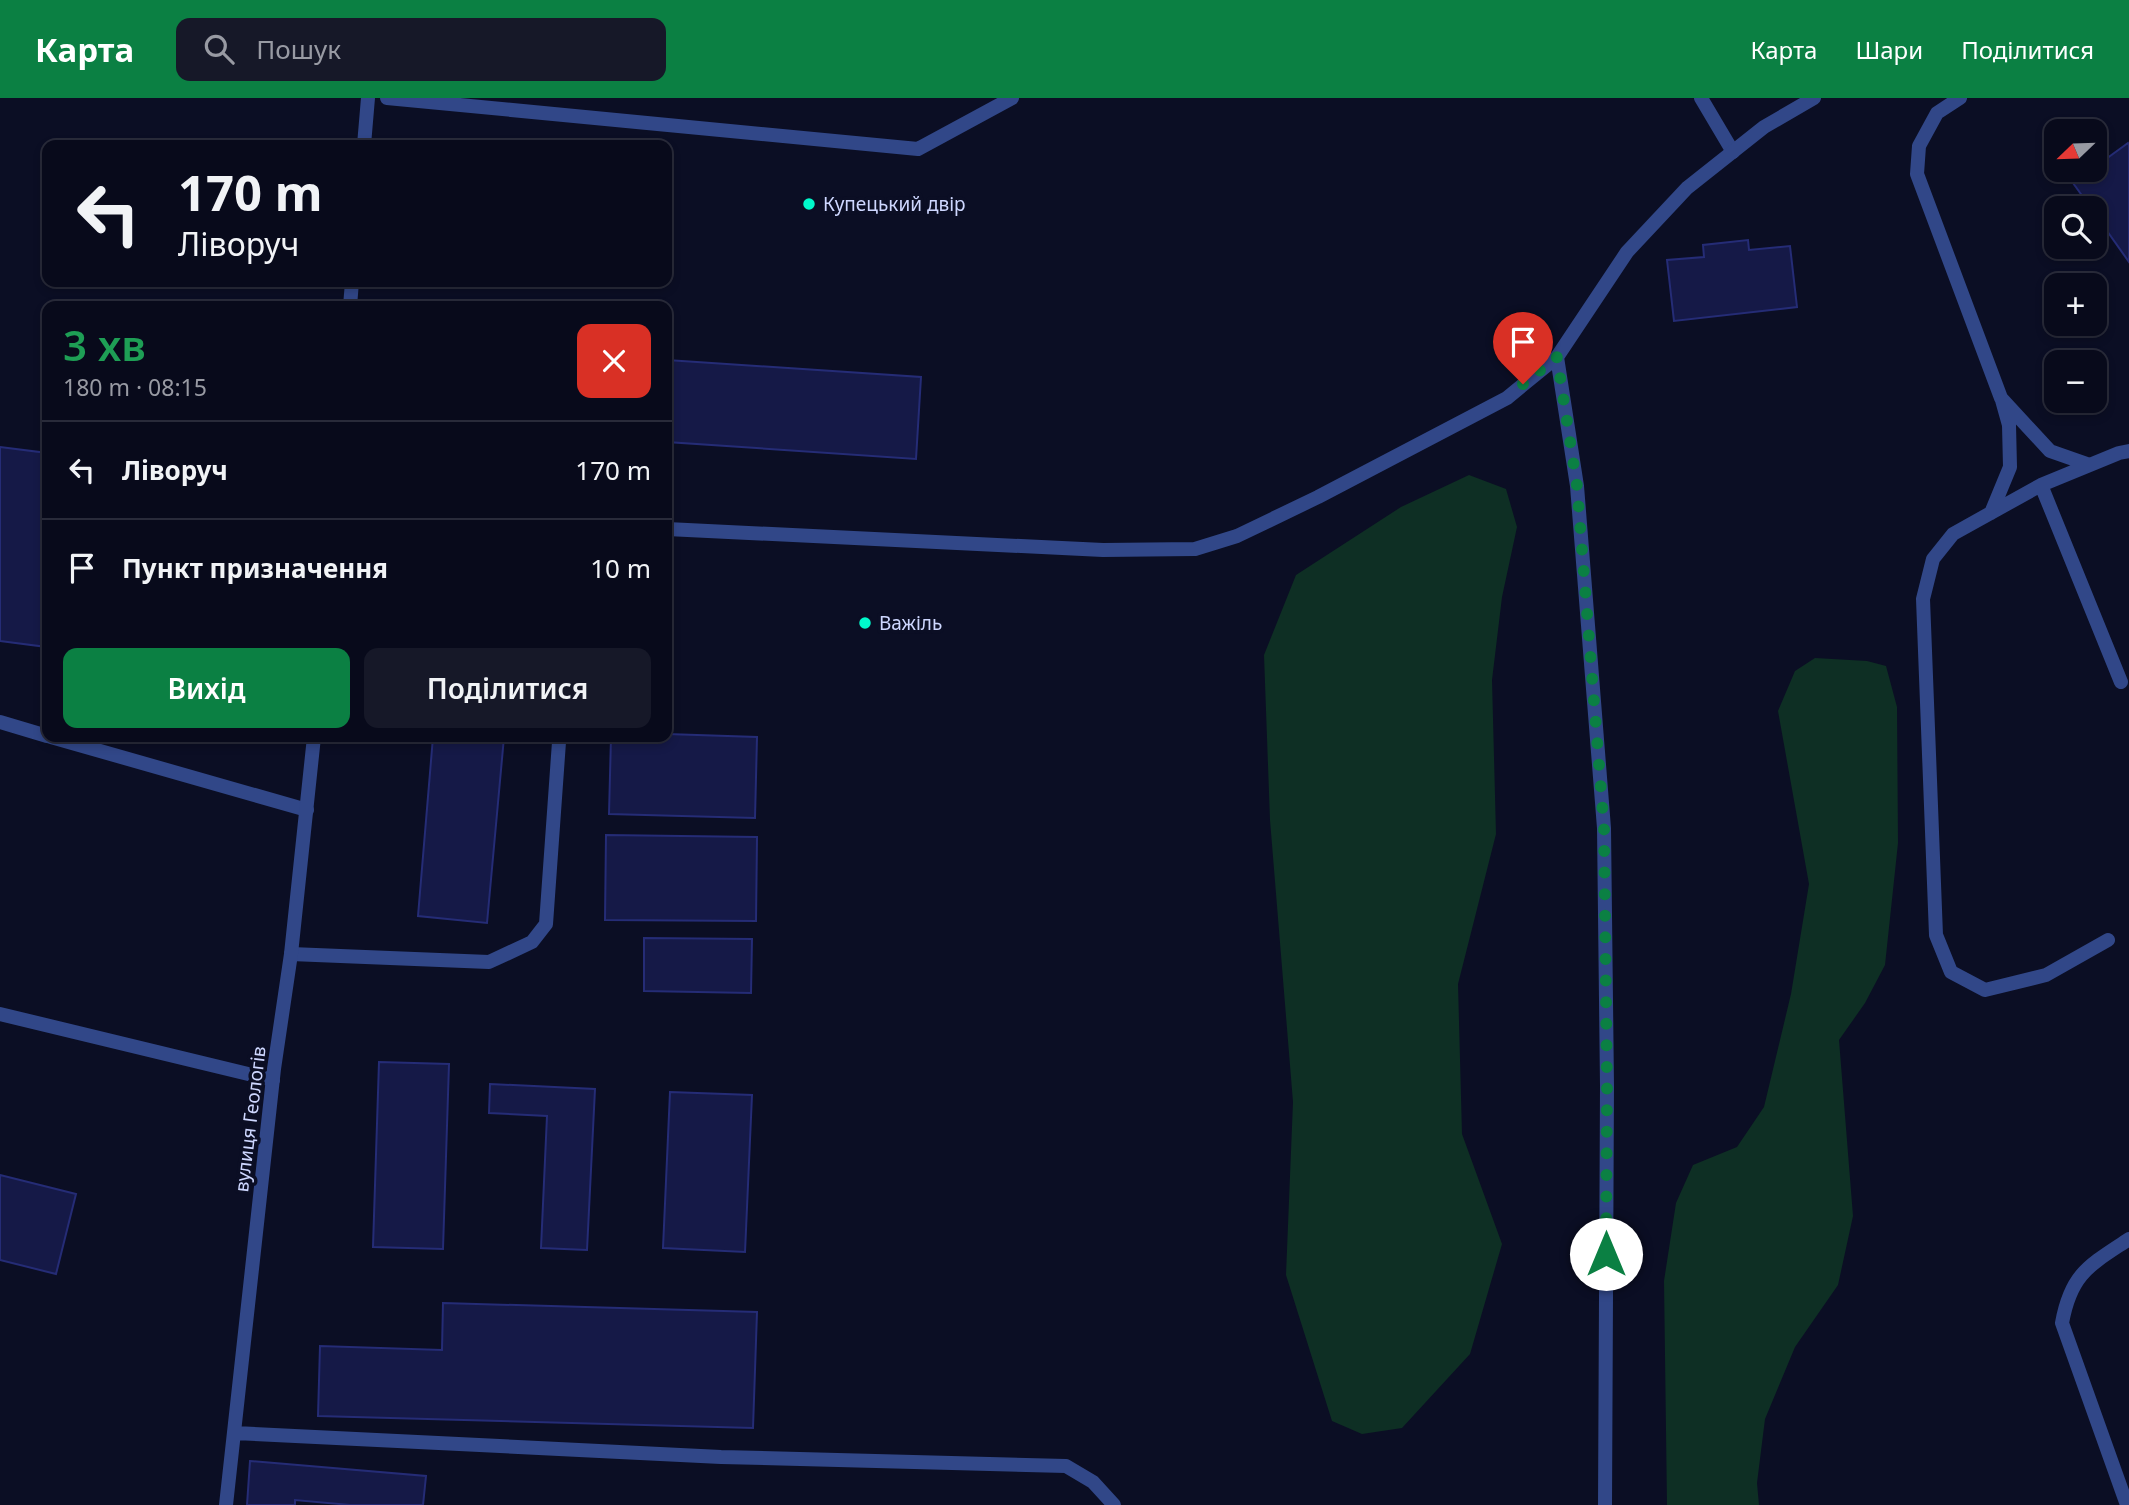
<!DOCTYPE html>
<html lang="uk">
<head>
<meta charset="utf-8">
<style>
  :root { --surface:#080a1b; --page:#161828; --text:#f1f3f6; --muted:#989aa3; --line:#292b3a; --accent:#0b8043 }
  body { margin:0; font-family:"Noto Sans",sans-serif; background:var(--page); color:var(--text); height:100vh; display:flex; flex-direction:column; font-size:26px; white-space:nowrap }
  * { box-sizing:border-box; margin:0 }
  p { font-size:23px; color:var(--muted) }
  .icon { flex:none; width:38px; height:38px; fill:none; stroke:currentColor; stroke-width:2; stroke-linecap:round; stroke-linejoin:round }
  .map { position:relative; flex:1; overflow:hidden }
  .panel { position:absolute; left:42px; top:203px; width:630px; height:441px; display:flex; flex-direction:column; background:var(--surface); border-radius:14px; box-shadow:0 4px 10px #0003,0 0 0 2px var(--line) }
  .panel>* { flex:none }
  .guide { position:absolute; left:42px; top:42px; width:630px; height:147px; border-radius:14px; box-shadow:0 4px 10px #0003,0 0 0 2px var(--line); background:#080a1b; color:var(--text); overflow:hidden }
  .needle { width:46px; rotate:247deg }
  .controls { position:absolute; left:2044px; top:21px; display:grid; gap:14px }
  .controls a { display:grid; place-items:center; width:63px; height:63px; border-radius:14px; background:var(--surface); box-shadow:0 4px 10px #0003,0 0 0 2px var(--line); font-size:35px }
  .pin { position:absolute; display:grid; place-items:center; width:60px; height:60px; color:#fff; margin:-72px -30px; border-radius:50% 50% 50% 0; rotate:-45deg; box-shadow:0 0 7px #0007 }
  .pin .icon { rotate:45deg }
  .me { position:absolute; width:77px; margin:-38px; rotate:0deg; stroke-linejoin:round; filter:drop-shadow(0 0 5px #0008) }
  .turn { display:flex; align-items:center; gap:24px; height:147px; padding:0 21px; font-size:32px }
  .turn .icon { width:91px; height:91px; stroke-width:2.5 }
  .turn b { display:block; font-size:49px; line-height:60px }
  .round { display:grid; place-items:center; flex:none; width:74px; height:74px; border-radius:14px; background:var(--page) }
  .summary { display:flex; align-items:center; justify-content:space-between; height:119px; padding:0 21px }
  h1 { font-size:42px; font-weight:600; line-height:52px; color:#1e9e55 }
  .primary-button { display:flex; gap:14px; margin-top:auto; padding:14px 21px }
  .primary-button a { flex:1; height:80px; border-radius:14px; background:var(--accent); color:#fff; font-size:28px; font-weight:600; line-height:80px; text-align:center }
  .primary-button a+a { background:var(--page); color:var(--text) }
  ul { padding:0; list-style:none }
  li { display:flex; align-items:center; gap:21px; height:98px; padding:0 21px; border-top:2px solid var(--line) }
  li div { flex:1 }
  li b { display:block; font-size:26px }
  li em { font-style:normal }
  header { display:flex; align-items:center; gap:42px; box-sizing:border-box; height:98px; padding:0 35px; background:var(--accent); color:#fff }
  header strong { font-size:33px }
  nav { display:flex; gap:38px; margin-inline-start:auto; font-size:24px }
  .search { width:490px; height:63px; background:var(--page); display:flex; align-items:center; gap:18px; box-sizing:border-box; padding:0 24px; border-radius:14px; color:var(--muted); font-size:26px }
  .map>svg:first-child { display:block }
</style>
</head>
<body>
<header>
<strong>Карта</strong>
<div class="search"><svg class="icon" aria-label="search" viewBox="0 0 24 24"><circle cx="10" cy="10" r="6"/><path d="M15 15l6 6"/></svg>Пошук</div>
<nav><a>Карта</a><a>Шари</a><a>Поділитися</a></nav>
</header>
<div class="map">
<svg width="2129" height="1407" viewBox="0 0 2129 1407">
  <rect width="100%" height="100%" fill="#0b0e24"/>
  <path fill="#0e2f24" d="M 1469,377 L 1506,391 L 1517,429 L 1502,499 L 1492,582 L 1496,736 L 1458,886 L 1462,1036 L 1502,1146 L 1470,1256 L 1402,1330 L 1362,1336 L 1332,1323 L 1286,1177 L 1293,1004 L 1270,722 L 1264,557 L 1296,477 L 1401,409 Z
    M 1815,560 L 1867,563 L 1886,568 L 1897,609 L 1898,745 L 1885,867 L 1865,905 L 1839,942 L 1853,1118 L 1838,1187 L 1795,1249 L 1765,1321 L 1757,1385 L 1759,1407 L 1667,1407 L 1664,1183 L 1676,1105 L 1693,1067 L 1737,1049 L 1764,1009 L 1791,896 L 1809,786 L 1778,613 L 1795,573 Z"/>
  <path fill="#151947" stroke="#252c76" stroke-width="2" d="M 2128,45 L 2129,47 L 2129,164 L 2095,116 L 2095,110 L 2091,110 L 2073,85 L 2091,72 L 2095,72 L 2095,69 Z
    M 1748,142 L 1749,152 L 1790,148 L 1797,209 L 1674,223 L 1667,162 L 1704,159 L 1703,147 Z
    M 667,262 L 921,279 L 916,361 L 667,344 Z
    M 0,349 L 47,355 L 47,549 L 0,543 Z
    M 667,636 L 757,639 L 755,720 L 609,716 L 611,639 L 667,639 Z
    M 433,639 L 504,639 L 487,825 L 418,818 Z
    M 606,737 L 757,739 L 756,823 L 605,822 Z
    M 644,840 L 752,841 L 751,895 L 644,893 Z
    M 379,964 L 449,966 L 443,1151 L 373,1149 Z
    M 490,986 L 595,991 L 587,1152 L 541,1150 L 547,1018 L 489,1015 Z
    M 670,994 L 752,997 L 745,1154 L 663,1150 Z
    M 0,1077 L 76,1096 L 56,1176 L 0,1162 Z
    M 443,1205 L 757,1214 L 753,1330 L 318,1318 L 320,1248 L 442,1252 Z
    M 250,1363 L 426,1378 L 423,1407 L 350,1407 L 295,1402 L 295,1407 L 247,1407 Z"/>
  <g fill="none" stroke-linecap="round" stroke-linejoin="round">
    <path stroke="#314788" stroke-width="14" d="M 387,0 L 918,51 L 1012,0
      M 1701,0 L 1733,54
      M 1960,0 L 1937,15 L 1919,48 L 1917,76 L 2001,300 L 2050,353 L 2090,367
      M 364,47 L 368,0
      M 350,208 L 352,184
      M 2041,387 L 2121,584
      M 1991,415 L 2010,369 L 2009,327 L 2002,302
      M 0,624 L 47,638
      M 51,639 L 307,712
      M 2108,842 L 2046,877 L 1985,892 L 1951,874 L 1936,837 L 1923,501 L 1933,461 L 1953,436 L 2041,387 L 2119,355 L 2129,353
      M 291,856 L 489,864 L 532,844 L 546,826 L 559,644
      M 0,916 L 273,982
      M 2127,1407 L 2062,1225 C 2071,1175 2090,1167 2129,1141"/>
    <path stroke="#314788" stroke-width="14" d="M 1557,259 L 1577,388 L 1604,730 L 1607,988 L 1605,1407
      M 667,431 L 1103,452 L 1195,451 L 1237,438 L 1318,399 L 1507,300 L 1557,259 L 1627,154 L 1687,90 L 1764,29 L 1814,0
      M 235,1335 L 721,1359 L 1066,1368 L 1093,1384 L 1114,1407
      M 226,1407 L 274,971 L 291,856 L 314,639"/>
  </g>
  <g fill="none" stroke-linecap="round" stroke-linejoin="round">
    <path stroke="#0b8043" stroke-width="12" stroke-dasharray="0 21.6" d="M 1523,286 L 1557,259 L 1577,388 L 1604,730 L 1607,988 L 1606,1156"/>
  </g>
  <g fill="#00f9cb" stroke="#0b0e24" stroke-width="2.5">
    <circle cx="809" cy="106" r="7"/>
    <circle cx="865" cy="525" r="7"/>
  </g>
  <g text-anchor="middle" stroke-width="7" stroke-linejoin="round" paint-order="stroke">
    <g font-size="19" fill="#ced7ff" stroke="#0b0e24" text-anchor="start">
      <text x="823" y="113">Купецький двір</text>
      <text x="879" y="532">Важіль</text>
    </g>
    <g font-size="19" fill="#ced7ff" stroke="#0b0e24">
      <text transform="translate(250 1021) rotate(-83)" y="7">вулиця Геологів</text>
    </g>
  </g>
</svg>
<div class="controls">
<a><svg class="needle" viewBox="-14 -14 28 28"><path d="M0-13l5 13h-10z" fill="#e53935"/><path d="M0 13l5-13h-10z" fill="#989aa3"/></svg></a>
<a><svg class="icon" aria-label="search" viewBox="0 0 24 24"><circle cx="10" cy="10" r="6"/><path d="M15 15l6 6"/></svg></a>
<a>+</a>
<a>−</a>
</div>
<div class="pin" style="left:1523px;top:286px;background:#d93025"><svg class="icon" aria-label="arrive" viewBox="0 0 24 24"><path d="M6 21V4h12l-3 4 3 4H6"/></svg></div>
<svg class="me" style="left:1606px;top:1156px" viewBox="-20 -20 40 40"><circle r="19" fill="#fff"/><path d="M0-13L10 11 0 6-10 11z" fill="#0b8043"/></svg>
<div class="guide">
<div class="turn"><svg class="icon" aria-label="left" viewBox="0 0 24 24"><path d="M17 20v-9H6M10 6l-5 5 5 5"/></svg><div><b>170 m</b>Ліворуч</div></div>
</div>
<section class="panel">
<div class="summary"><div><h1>3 хв</h1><p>180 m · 08:15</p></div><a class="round" style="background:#d93025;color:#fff"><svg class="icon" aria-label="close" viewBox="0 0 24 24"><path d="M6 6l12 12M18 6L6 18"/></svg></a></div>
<ul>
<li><svg class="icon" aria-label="left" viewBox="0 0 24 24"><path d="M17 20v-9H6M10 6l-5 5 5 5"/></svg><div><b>Ліворуч</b></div><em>170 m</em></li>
<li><svg class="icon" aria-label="arrive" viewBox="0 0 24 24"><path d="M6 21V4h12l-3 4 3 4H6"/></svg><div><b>Пункт призначення</b></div><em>10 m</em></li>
</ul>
<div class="primary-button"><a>Вихід</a><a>Поділитися</a></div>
</section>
</div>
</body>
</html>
